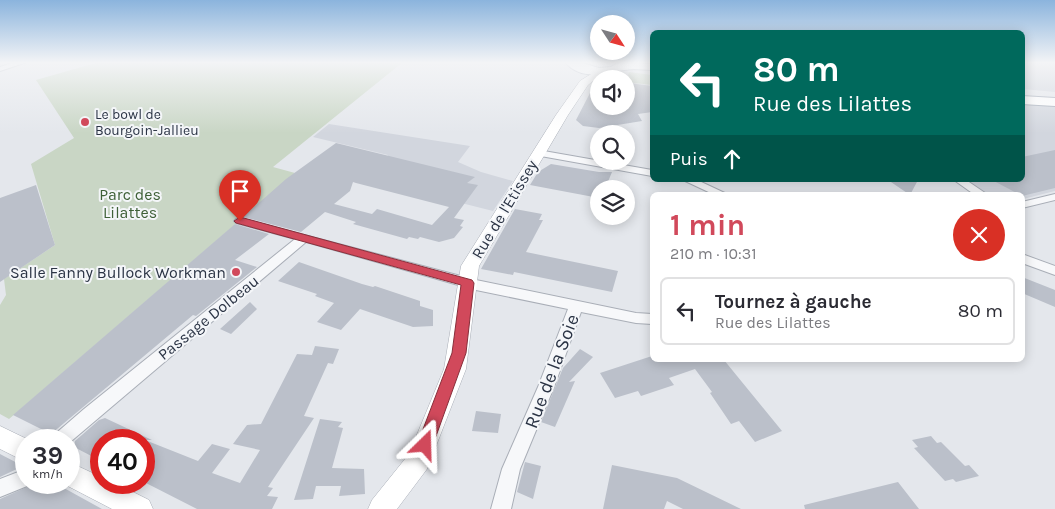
<!DOCTYPE html>
<html lang="fr">
<head>
<meta charset="utf-8">
<style>
  :root { --surface:#fff; --page:#f7f7f7; --text:#2b2b33; --muted:#7c7c81; --line:#e1e1e2; --accent:#d1495b }
  body { margin:0; font-family:Karla,sans-serif; background:var(--page); color:var(--text); height:100vh; display:flex; flex-direction:column; font-size:19px; white-space:nowrap }
  * { box-sizing:border-box; margin:0 }
  p { font-size:16px; color:var(--muted) }
  .icon { flex:none; width:28px; height:28px; fill:none; stroke:currentColor; stroke-width:2; stroke-linecap:round; stroke-linejoin:round }
  .map { position:relative; flex:1; overflow:hidden }
  .details { position:absolute; left:650px; top:192px; width:375px; height:170px; display:flex; flex-direction:column; background:var(--surface); border-radius:8px; box-shadow:0 2px 12px #0003 }
  .details>* { flex:none }
  .hud { position:absolute; left:650px; top:30px; width:375px; height:152px; border-radius:8px; box-shadow:0 2px 12px #0003; background:#00695c; color:#fff; overflow:hidden }
  .needle { width:32px; rotate:126deg }
  .buttons { position:absolute; left:590px; top:15px; display:grid; gap:10px }
  .buttons a { display:grid; place-items:center; width:45px; height:45px; border-radius:50%; background:var(--surface); box-shadow:0 2px 12px #0003; font-size:25px }
  .speed { position:absolute; left:15px; top:429px; display:flex; gap:10px; font-size:25px; font-weight:700; text-align:center }
  .speed>* { display:grid; place-content:center; width:65px; height:65px; border-radius:50%; background:var(--surface); box-shadow:0 2px 12px #0003; line-height:1 }
  .speed small { font-size:12px; font-weight:400 }
  .speed .limit { border:8px solid #d22; background:#fff; color:#111 }
  .pin { position:absolute; display:grid; place-items:center; width:42px; height:42px; color:#fff; margin:-51px -21px; border-radius:50% 50% 50% 0; rotate:-45deg; box-shadow:0 0 5px #0007 }
  .pin .icon { rotate:45deg }
  .me { position:absolute; width:55px; margin:-28px; rotate:22deg; stroke-linejoin:round; filter:drop-shadow(0 0 4px #0008) }
  .turn { display:flex; align-items:center; gap:18px; height:105px; padding:0 20px; font-size:22px }
  .turn .icon { width:65px; height:65px; stroke-width:2.5 }
  .turn b { display:block; font-size:35px; line-height:42px }
  .then { display:flex; align-items:center; height:48px; padding:0 20px; background:#0003; gap:10px; font-size:19px }
  .round { display:grid; place-items:center; flex:none; width:52px; height:52px; border-radius:26px; background:var(--page) }
  .head { display:flex; align-items:center; justify-content:space-between; height:85px; padding:0 20px }
  h1 { font-size:30px; font-weight:700; line-height:38px; color:var(--accent) }
  ul { padding:0; list-style:none }
  li { display:flex; align-items:center; gap:15px; height:68px; margin:0 10px 8px; padding:0 10px; border:2px solid var(--line); border-radius:8px }
  li div { flex:1 }
  li b { display:block; font-size:19px }
  li em { font-style:normal }
  .map>svg:first-child { display:block }
</style>
</head>
<body>
<div class="map">
<svg width="1055" height="509" viewBox="0 0 1055 509">
  <rect width="100%" height="100%" fill="#e4e7ec"/>
  <path fill="#d2d6de" d="M 1023,62 L 1055,62 L 1055,92 L 1023,89 Z
    M 1023,104 L 1055,106 L 1055,191 L 1023,199 L 1022,195 L 988,195 L 960,180 L 1022,180 Z
    M 329,124 L 470,146 L 458,162 L 481,172 L 513,181 L 493,211 L 374,181 L 388,155 L 313,137 Z"/>
  <path fill="#c9d6c5" d="M 99,62 L 403,62 L 273,167 L 295,173 L 9,419 L 0,414 L 0,305 L 6,295 L 4,279 L 55,245 L 31,164 L 74,138 L 36,80 Z
    M 629,72 L 652,75 L 652,85 L 626,82 Z"/>
  <path fill="#bbc0ca" fill-rule="evenodd" d="M 629,83 L 652,86 L 652,112 L 638,114 L 642,121 L 599,128 L 583,126 L 576,120 L 590,93 L 599,94 L 599,106 L 626,106 L 626,89 Z
    M 336,143 L 475,177 L 467,183 L 478,185 L 454,218 L 464,220 L 460,226 L 463,227 L 454,238 L 439,242 L 420,237 L 418,239 L 409,237 L 407,239 L 353,224 L 356,222 L 325,212 L 301,232 L 243,217 L 286,179 ZM 353,182 L 356,183 L 449,207 L 432,225 L 377,209 L 372,214 L 334,204 L 350,191 Z
    M 1055,150 L 1055,188 L 1022,196 L 992,180 L 1022,180 L 1022,157 Z
    M 551,164 L 599,172 L 612,172 L 605,189 L 599,189 L 599,198 L 530,185 L 538,172 Z
    M 888,180 L 918,180 L 910,195 Z
    M 36,185 L 55,245 L 0,282 L 0,198 Z
    M 515,209 L 542,214 L 539,220 L 543,220 L 526,252 L 618,271 L 612,292 L 514,272 L 513,275 L 481,269 Z
    M 235,224 L 269,234 L 235,260 L 257,267 L 196,316 L 193,315 L 51,434 L 13,415 Z
    M 299,262 L 362,284 L 373,287 L 375,286 L 420,301 L 420,306 L 433,310 L 433,326 L 413,327 L 360,309 L 341,330 L 317,322 L 334,303 L 315,296 L 317,294 L 278,281 Z
    M 1022,277 L 1055,290 L 1055,307 L 1022,293 Z
    M 250,302 L 257,309 L 231,334 L 220,329 Z
    M 315,346 L 339,349 L 333,364 L 328,363 L 304,416 L 314,418 L 268,487 L 273,488 L 267,496 L 278,497 L 272,509 L 197,509 L 144,482 L 144,440 L 101,440 L 101,461 L 74,447 L 75,441 L 99,420 L 105,418 L 152,440 L 145,440 L 198,461 L 212,444 L 230,449 L 212,473 L 240,483 L 260,450 L 233,444 L 247,425 L 261,424 L 297,354 L 312,355 Z
    M 580,349 L 593,357 L 569,382 L 575,381 L 555,427 L 541,422 L 563,368 Z
    M 652,356 L 652,360 L 724,360 L 782,431 L 755,442 L 739,421 L 731,424 L 710,393 L 712,392 L 695,369 L 669,378 L 674,385 L 641,396 L 638,391 L 615,398 L 600,373 Z
    M 476,411 L 501,414 L 498,433 L 472,431 Z
    M 320,419 L 342,422 L 338,427 L 343,428 L 332,468 L 364,469 L 365,494 L 339,496 L 341,486 L 316,486 L 313,499 L 294,500 Z
    M 931,436 L 937,443 L 941,442 L 965,466 L 969,465 L 979,476 L 956,482 L 953,479 L 945,481 L 914,448 L 918,447 L 912,440 Z
    M 0,454 L 23,466 L 0,477 Z
    M 525,462 L 541,466 L 533,499 L 517,492 Z
    M 612,465 L 677,478 L 741,509 L 683,509 L 667,501 L 664,509 L 603,509 Z
    M 38,482 L 53,482 L 102,509 L 0,509 L 0,499 Z
    M 898,482 L 919,509 L 805,509 L 804,505 Z"/>
  <g fill="none" stroke-linecap="round" stroke-linejoin="round">
    <g stroke="#a9aeb7" stroke-width="2">
      <path id="street" d="M 15,62 L 27,62 L 0,71 L 0,67 Z
        M 538,150 L 652,170 L 652,176 L 535,155 L 535,151 Z
        M 683,180 L 697,180 L 729,195 L 715,195 Z
        M 954,180 L 966,180 L 988,195 L 975,195 Z
        M 1055,194 L 1055,200 L 1022,208 L 1022,202 Z
        M 240,218 L 476,280 L 636,313 L 652,314 L 652,324 L 636,323 L 581,312 L 554,387 L 520,469 L 511,509 L 491,509 L 502,469 L 538,387 L 568,309 L 476,290 L 306,242 L 69,443 L 69,440 L 51,440 L 54,435 L 84,409 L 295,239 L 236,223 L 234,221 L 236,219 Z
        M 1022,254 L 1055,266 L 1055,275 L 1022,263 Z
        M 26,469 L 26,482 L 33,482 L 32,484 L 0,497 L 0,479 Z"/>
    </g>
    <g stroke="#a9aeb7" stroke-width="1">
      <path id="secondary" d="M 601,68 L 606,71 L 588,85 L 568,115 L 479,266 L 466,369 L 427,469 L 397,509 L 368,509 L 372,500 L 409,454 L 444,369 L 461,266 L 556,115 L 580,81 Z
        M 0,426 L 29,440 L 26,440 L 26,462 L 0,449 Z
        M 69,462 L 101,477 L 101,482 L 113,482 L 149,500 L 153,509 L 112,509 L 60,482 L 69,482 Z"/>
    </g>
    <g stroke="#a3abb8" stroke-width="2">
      <path id="primary" d="M 565,62 L 579,62 L 599,68 L 611,67 L 619,62 L 652,64 L 652,70 C 644,70 634,68 625,70 C 605,72 582,82 565,62 Z
        M 1022,96 L 1055,98 L 1055,106 L 1022,104 Z"/>
    </g>
    <use href="#street" fill="#f7f8fa" fill-rule="evenodd"/>
    <use href="#secondary" fill="#fff" fill-rule="evenodd"/>
    <use href="#primary" fill="#fff" fill-rule="evenodd"/>
  </g>
  <linearGradient id="sky" x2="0" y2="1"><stop stop-color="#8bb4dd"/><stop offset="0.47" stop-color="#f3f4f6"/><stop offset="1" stop-color="#f3f4f6" stop-opacity="0"/></linearGradient>
  <rect width="1055" height="133" fill="url(#sky)"/>
  <path fill="#d1495b" stroke="#882f3b" d="M 240,217 L 472,280 L 474,283 L 466,353 L 431,450 L 425,452 L 419,450 L 417,445 L 452,353 L 461,285 L 236,223 L 234,221 Z"/>
  <g fill="#d1495b" stroke="#f4f6f9" stroke-width="2">
    <circle cx="85" cy="122" r="5"/>
    <circle cx="236" cy="272" r="5"/>
  </g>
  <g text-anchor="middle" stroke-width="4" stroke-linejoin="round" paint-order="stroke">
    <g font-size="14" fill="#2b3445" stroke="#f4f6f9" text-anchor="start">
      <text x="95" y="119">Le bowl de<tspan x="95" dy="16">Bourgoin-Jallieu</tspan></text>
    </g>
    <g font-size="16" fill="#3f6138" stroke="#f4f6f9">
      <text x="130" y="200">Parc des<tspan x="130" dy="18">Lilattes</tspan></text>
    </g>
    <g font-size="16" fill="#2b3445" stroke="#f4f6f9">
      <text transform="translate(504 209) rotate(-59)" y="6">Rue de l'Etissey</text>
      <text transform="translate(208 317) rotate(-39)" y="6">Passage Dolbeau</text>
    </g>
    <g font-size="16" fill="#2b3445" stroke="#f4f6f9" text-anchor="end">
      <text x="226" y="278">Salle Fanny Bullock Workman</text>
    </g>
    <g font-size="19" fill="#2b3445" stroke="#f4f6f9">
      <text transform="translate(551 371) rotate(-69)" y="7">Rue de la Soie</text>
    </g>
  </g>
</svg>
<div class="buttons">
<a><svg class="needle" viewBox="-14 -14 28 28"><path d="M0-13l5 13h-10z" fill="#e53935"/><path d="M0 13l5-13h-10z" fill="#7c7c81"/></svg></a>
<a><svg class="icon" aria-label="sound" viewBox="0 0 24 24"><path d="M4 9h4l5-4v14l-5-4H4zM17 9q2 3 0 6"/></svg></a>
<a><svg class="icon" aria-label="search" viewBox="0 0 24 24"><circle cx="10" cy="10" r="6"/><path d="M15 15l6 6"/></svg></a>
<a><svg class="icon" aria-label="layers" viewBox="0 0 24 24"><path d="M12 4l9 5-9 5-9-5zM3 14l9 5 9-5"/></svg></a>
</div>
<div class="speed"><div>39<small>km/h</small></div><div class="limit">40</div></div>
<div class="pin" style="left:240px;top:221px;background:#d93025"><svg class="icon" aria-label="arrive" viewBox="0 0 24 24"><path d="M6 21V4h12l-3 4 3 4H6"/></svg></div>
<svg class="me" style="left:425px;top:445px" viewBox="-20 -20 40 40"><path d="M0-17L14 15 0 8-14 15z" fill="#d1495b" stroke="#fff" stroke-width="4"/></svg>
<div class="hud">
<div class="turn"><svg class="icon" aria-label="left" viewBox="0 0 24 24"><path d="M17 20v-9H6M10 6l-5 5 5 5"/></svg><div><b>80 m</b>Rue des Lilattes</div></div>
<div class="then">Puis<svg class="icon" aria-label="ahead" viewBox="0 0 24 24"><path d="M12 20V5M6 11l6-6 6 6"/></svg></div>
</div>
<section class="details">
<div class="head"><div><h1>1 min</h1><p>210 m · 10:31</p></div><a class="round" style="background:#d93025;color:#fff"><svg class="icon" aria-label="close" viewBox="0 0 24 24"><path d="M6 6l12 12M18 6L6 18"/></svg></a></div>
<ul>
<li><svg class="icon" aria-label="left" viewBox="0 0 24 24"><path d="M17 20v-9H6M10 6l-5 5 5 5"/></svg><div><b>Tournez à gauche</b><p>Rue des Lilattes</p></div><em>80 m</em></li>
</ul>
</section>
</div>
</body>
</html>
